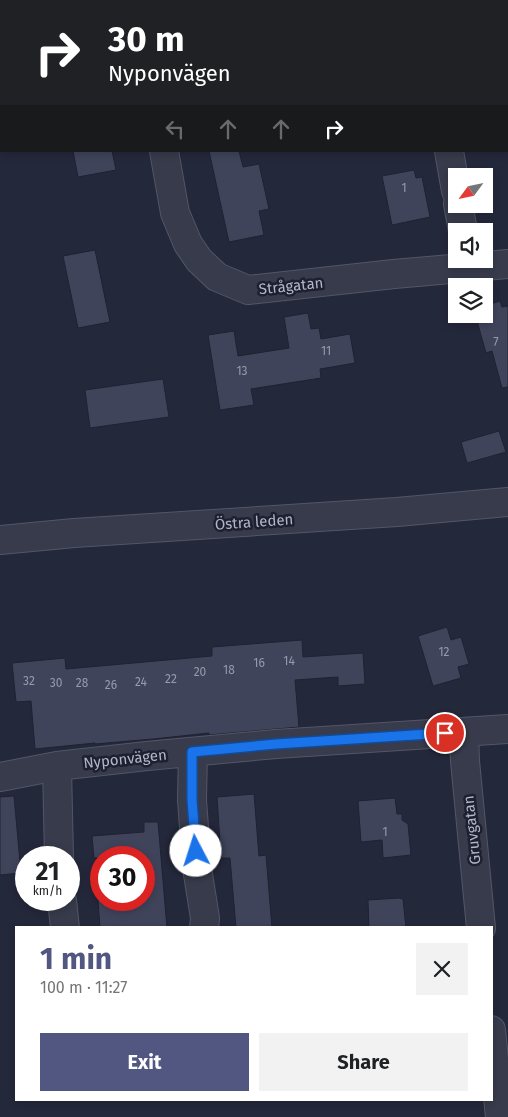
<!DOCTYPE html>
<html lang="en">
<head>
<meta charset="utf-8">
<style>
  :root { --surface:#fff; --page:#f2f2f2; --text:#202124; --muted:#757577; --accent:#515781 }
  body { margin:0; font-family:"Fira Sans",sans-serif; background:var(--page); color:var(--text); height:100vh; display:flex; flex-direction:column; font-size:19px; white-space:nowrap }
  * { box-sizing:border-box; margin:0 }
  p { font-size:16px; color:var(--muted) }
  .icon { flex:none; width:28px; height:28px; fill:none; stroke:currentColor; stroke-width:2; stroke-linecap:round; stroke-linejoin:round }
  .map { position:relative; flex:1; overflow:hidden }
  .side { position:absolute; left:15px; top:926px; width:478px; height:175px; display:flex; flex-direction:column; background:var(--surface); border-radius:0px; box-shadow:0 2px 8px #0003 }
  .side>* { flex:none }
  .banner { position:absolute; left:0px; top:0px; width:509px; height:152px; box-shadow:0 2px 8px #0003; background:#202124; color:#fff; overflow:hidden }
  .needle { width:32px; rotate:237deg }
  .controls { position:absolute; left:448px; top:168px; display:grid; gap:10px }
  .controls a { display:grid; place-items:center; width:45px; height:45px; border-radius:0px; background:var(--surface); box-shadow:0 2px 8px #0003; font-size:25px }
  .speed { position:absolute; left:15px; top:846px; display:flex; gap:10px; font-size:25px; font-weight:700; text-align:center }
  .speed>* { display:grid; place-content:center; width:65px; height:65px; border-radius:50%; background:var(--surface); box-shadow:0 2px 8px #0003; line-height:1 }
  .speed small { font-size:12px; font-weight:400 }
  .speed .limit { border:8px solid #d22; background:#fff; color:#111 }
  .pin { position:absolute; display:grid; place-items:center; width:42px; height:42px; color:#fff; margin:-21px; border:2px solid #fff; border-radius:50%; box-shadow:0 1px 5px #0007 }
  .me { position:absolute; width:55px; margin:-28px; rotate:355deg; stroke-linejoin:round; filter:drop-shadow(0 0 4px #0008) }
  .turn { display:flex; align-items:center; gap:18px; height:105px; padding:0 25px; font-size:22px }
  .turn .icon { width:65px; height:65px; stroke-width:2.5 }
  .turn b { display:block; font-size:35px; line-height:42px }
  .lanes { display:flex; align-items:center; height:48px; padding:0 25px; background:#0003; justify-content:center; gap:25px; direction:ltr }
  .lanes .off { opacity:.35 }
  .round { display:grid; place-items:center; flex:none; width:52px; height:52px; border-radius:0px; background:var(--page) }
  .head { display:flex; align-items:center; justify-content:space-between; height:85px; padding:0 25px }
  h1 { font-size:30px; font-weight:700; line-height:38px; color:var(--accent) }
  .button { display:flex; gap:10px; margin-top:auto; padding:10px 25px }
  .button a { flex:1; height:58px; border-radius:0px; background:var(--accent); color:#fff; font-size:20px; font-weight:700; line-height:58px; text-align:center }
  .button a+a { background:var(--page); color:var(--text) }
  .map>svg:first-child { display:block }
</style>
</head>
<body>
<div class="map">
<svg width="508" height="1117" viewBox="0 0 508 1117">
  <rect width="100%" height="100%" fill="#24283b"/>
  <path fill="#40445b" stroke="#1f2232" d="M 73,151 L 112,151 L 116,170 L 78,177 Z
    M 209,151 L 239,151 L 243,167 L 259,164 L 269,209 L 259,211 L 264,235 L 229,242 Z
    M 414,170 L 416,178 L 422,177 L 430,217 L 392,225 L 382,176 Z
    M 95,250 L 110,322 L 78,328 L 63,256 Z
    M 500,301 L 502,307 L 508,306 L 508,387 L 502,388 L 492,351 L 486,353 L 475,314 L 484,314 L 484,306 Z
    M 308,313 L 311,329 L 319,328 L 321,339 L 350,334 L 355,363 L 320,369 L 321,378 L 251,389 L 254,405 L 220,410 L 208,335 L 234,331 L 238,356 L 289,348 L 284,317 Z
    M 163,379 L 169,417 L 90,428 L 85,390 Z
    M 499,431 L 506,452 L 467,463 L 461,442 Z
    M 447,627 L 451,640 L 461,637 L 469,664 L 458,667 L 461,678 L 433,686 L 418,636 Z
    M 302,640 L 303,657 L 363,653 L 365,684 L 338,686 L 338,677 L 295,680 L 299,727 L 209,735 L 209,733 L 153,739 L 95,744 L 95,743 L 35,749 L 31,701 L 16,702 L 12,663 L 65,658 L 66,669 L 212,656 L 212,647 Z
    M 254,794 L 259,856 L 266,855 L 272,928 L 236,928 L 230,858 L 221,858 L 217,797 Z
    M 14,796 L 21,873 L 0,875 L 0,797 Z
    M 395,798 L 397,814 L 402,814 L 402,820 L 408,824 L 411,855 L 383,858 L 382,840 L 361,842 L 358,801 Z
    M 144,822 L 158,822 L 167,928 L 100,928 L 98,900 L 144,900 L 144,858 L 94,858 L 92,836 L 144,832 Z
    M 399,898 L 403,899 L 406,928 L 369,928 L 368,900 Z"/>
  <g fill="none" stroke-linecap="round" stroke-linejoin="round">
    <g stroke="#535666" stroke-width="30">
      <path id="minor" d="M 135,0 L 135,1
        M 423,0 L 423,1
        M 164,151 L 175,213 L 188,244 L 199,260 L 217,277 L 248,290 L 394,274 L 508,264
        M 449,151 L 456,191
        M 458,204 L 463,231
        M 0,540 L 74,533 L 397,512 L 508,502
        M 464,732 L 465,761 L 481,928
        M 193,752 L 192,800 L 197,868 L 205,918 L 204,928
        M 57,766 L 59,858
        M 0,777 L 57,766 L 147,756 L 276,744 L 508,729
        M 62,900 L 65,928
        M 491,1030 L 500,1117"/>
    </g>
    <use href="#minor" stroke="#383b4b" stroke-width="28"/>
  </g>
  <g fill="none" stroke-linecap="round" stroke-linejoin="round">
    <g stroke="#114b97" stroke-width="12">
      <path id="route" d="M 196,851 L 192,800 L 192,752 L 276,744 L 445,733"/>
    </g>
    <use href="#route" stroke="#1a73e8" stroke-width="9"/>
  </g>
  <g text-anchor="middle" stroke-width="5" stroke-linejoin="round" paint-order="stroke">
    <g font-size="12" fill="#969aac">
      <text x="404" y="192">1</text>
      <text x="496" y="346">7</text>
      <text x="326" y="355">11</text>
      <text x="242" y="375">13</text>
      <text x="444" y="656">12</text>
      <text x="289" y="665">14</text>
      <text x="259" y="667">16</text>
      <text x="229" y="674">18</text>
      <text x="200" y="676">20</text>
      <text x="171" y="683">22</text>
      <text x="29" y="685">32</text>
      <text x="141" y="686">24</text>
      <text x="56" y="687">30</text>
      <text x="82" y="687">28</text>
      <text x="111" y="689">26</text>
      <text x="385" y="836">1</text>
    </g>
    <g font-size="15" fill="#b3b6c7" stroke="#1d2030">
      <text transform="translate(291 286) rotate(-6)" y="5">Strågatan</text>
      <text transform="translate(254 522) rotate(-4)" y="5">Östra leden</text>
      <text transform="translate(125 759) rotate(-6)" y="5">Nyponvägen</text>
      <text transform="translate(472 830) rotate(-96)" y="5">Gruvgatan</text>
    </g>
  </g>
</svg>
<div class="controls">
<a><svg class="needle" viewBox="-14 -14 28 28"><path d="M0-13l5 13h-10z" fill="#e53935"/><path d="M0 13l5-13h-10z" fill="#757577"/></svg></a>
<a><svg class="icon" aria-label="sound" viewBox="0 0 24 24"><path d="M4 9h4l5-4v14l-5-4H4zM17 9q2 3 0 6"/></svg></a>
<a><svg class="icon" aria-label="layers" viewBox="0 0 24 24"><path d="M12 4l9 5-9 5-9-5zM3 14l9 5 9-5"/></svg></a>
</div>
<div class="speed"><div>21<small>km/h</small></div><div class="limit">30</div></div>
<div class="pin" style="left:445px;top:733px;background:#d93025"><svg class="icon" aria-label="arrive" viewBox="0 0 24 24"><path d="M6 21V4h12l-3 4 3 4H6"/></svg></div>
<svg class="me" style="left:196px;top:851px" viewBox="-20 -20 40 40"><circle r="19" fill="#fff"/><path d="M0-13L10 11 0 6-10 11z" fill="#1a73e8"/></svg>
<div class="banner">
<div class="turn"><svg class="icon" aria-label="right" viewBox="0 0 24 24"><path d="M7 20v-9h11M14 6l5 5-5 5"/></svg><div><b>30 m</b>Nyponvägen</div></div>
<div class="lanes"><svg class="icon off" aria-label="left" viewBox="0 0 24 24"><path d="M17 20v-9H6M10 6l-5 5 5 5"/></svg><svg class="icon off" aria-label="ahead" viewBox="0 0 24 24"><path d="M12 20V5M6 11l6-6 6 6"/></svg><svg class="icon off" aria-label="ahead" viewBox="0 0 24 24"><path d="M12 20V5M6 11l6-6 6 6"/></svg><svg class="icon" aria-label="right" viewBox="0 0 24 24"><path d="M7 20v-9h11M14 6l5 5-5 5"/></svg></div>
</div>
<section class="side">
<div class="head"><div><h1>1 min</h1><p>100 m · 11:27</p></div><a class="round"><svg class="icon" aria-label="close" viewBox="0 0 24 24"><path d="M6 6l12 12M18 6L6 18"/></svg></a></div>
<div class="button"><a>Exit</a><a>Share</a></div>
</section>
</div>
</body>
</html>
